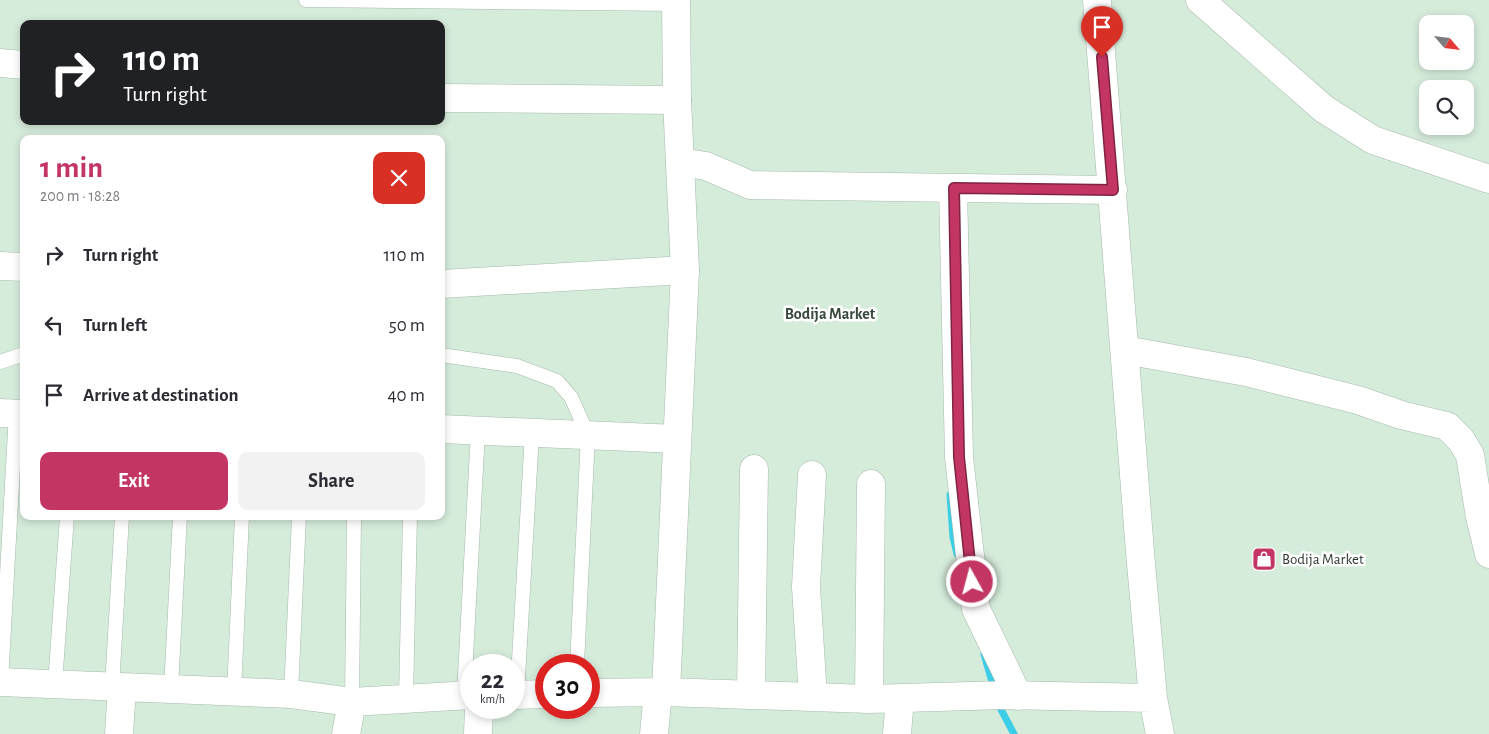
<!DOCTYPE html>
<html lang="en">
<head>
<meta charset="utf-8">
<style>
  :root { --surface:#fff; --page:#f2f2f3; --text:#2b2b33; --muted:#7c7c81; --accent:#c33663 }
  body { margin:0; font-family:"Alegreya Sans",sans-serif; background:var(--page); color:var(--text); height:100vh; display:flex; flex-direction:column; font-size:19px; white-space:nowrap }
  * { box-sizing:border-box; margin:0 }
  p { font-size:16px; color:var(--muted) }
  .icon { flex:none; width:28px; height:28px; fill:none; stroke:currentColor; stroke-width:2; stroke-linecap:round; stroke-linejoin:round }
  .map { position:relative; flex:1; overflow:hidden }
  .details { position:absolute; left:20px; top:135px; width:425px; height:385px; display:flex; flex-direction:column; background:var(--surface); border-radius:10px; box-shadow:0 2px 8px #0003 }
  .details>* { flex:none }
  .hud { position:absolute; left:20px; top:20px; width:425px; height:105px; border-radius:10px; box-shadow:0 2px 8px #0003; background:#202124; color:#fff; overflow:hidden }
  .needle { width:32px; rotate:118deg }
  .tools { position:absolute; left:1419px; top:15px; display:grid; gap:10px }
  .tools a { display:grid; place-items:center; width:55px; height:55px; border-radius:10px; background:var(--surface); box-shadow:0 2px 8px #0003; font-size:25px }
  .speed { position:absolute; left:460px; top:654px; display:flex; gap:10px; font-size:25px; font-weight:700; text-align:center }
  .speed>* { display:grid; place-content:center; width:65px; height:65px; border-radius:50%; background:var(--surface); box-shadow:0 2px 8px #0003; line-height:1 }
  .speed small { font-size:12px; font-weight:400 }
  .speed .limit { border:8px solid #d22; background:#fff; color:#111 }
  .pin { position:absolute; display:grid; place-items:center; width:42px; height:42px; color:#fff; margin:-51px -21px; border-radius:50% 50% 50% 0; rotate:-45deg; box-shadow:0 0 5px #0007 }
  .pin .icon { rotate:45deg }
  .me { position:absolute; width:55px; margin:-28px; rotate:353deg; stroke-linejoin:round; filter:drop-shadow(0 0 4px #0008) }
  .turn { display:flex; align-items:center; gap:18px; height:105px; padding:0 20px; font-size:22px }
  .turn .icon { width:65px; height:65px; stroke-width:2.5 }
  .turn b { display:block; font-size:35px; line-height:42px }
  .round { display:grid; place-items:center; flex:none; width:52px; height:52px; border-radius:10px; background:var(--page) }
  .overview { display:flex; align-items:center; justify-content:space-between; height:85px; padding:0 20px }
  h1 { font-size:30px; font-weight:700; line-height:38px; color:var(--accent) }
  .primary-button { display:flex; gap:10px; margin-top:auto; padding:10px 20px }
  .primary-button a { flex:1; height:58px; border-radius:10px; background:var(--accent); color:#fff; font-size:20px; font-weight:700; line-height:58px; text-align:center }
  .primary-button a+a { background:var(--page); color:var(--text) }
  ul { padding:0; list-style:none }
  li { display:flex; align-items:center; gap:15px; height:70px; padding:0 20px }
  li div { flex:1 }
  li b { display:block; font-size:19px }
  li em { font-style:normal }
  .map>svg:first-child { display:block }
</style>
</head>
<body>
<div class="map">
<svg width="1489" height="734" viewBox="0 0 1489 734">
  <rect width="100%" height="100%" fill="#d6ecdb"/>
  <g fill="none" stroke-linecap="round" stroke-linejoin="round">
    <path stroke="#3ccee6" stroke-width="7" d="M 950,495 L 953,537 L 957,554
      M 984,654 L 994,689
      M 997,702 L 1014,734"/>
    <g stroke="#a5baaa" stroke-width="15">
      <path id="service" d="M 306,0 L 676,4
        M 441,355 L 517,366 L 557,381 L 571,397 L 588,435 L 577,665
        M 0,362 L 24,354
        M 1,682 L 16,413
        M 55,684 L 67,516
        M 112,687 L 122,516
        M 171,689 L 180,516
        M 234,692 L 242,516
        M 291,694 L 299,516
        M 464,695 L 478,431
        M 517,695 L 532,433
        M 406,697 L 410,516
        M 352,702 L 354,516"/>
    </g>
    <g stroke="#a5baaa" stroke-width="29">
      <path id="minor" d="M 1097,0 L 1140,552 L 1153,698 L 1160,734
        M 1200,0 L 1324,109 L 1373,140 L 1489,179
        M 0,63 L 24,65
        M 441,98 L 677,100
        M 680,162 L 706,166 L 750,185 L 1113,190
        M 953,188 L 959,457 L 976,609 L 1018,696
        M 0,266 L 24,267
        M 441,284 L 685,270
        M 1125,350 L 1246,372 L 1358,400 L 1401,415 L 1447,426 L 1461,440 L 1470,455 L 1480,517 L 1489,554
        M 0,413 L 24,414
        M 441,429 L 677,439
        M 812,475 L 806,587 L 813,697
        M 0,682 L 291,694 L 352,702
        M 666,692 L 869,699 L 1005,695 L 1153,698
        M 751,695 L 754,469
        M 869,699 L 871,484
        M 119,734 L 122,687
        M 478,734 L 479,708
        M 654,734 L 658,692
        M 897,734 L 900,699"/>
    </g>
    <g stroke="#a5baaa" stroke-width="29">
      <path id="tertiary" d="M 589,693 L 666,692 L 685,270 L 677,100 L 676,0
        M 514,695 L 546,694
        M 346,734 L 352,702 L 471,695"/>
    </g>
    <use href="#service" stroke="#fff" stroke-width="14"/>
    <use href="#minor" stroke="#fff" stroke-width="28"/>
    <use href="#tertiary" stroke="#fff" stroke-width="28"/>
  </g>
  <g fill="none" stroke-linecap="round" stroke-linejoin="round">
    <g stroke="#7f2340" stroke-width="12">
      <path id="route" d="M 972,582 L 959,457 L 954,188 L 1113,190 L 1102,57"/>
    </g>
    <use href="#route" stroke="#c33663" stroke-width="9"/>
  </g>
  <defs>
    <g id="shop-square" transform="scale(1.25)"><rect x="-9" y="-9" width="18" height="18" rx="4" fill="#c33663" stroke="#fff"/><path d="M-5-2.5h2.3a2.7 3.5 0 0 1 5.4 0H5L5.5 6h-11ZM-1.5-2.5h3a1.5 2.3 0 0 0-3 0Z" fill="#fff"/></g>
  </defs>
  <g fill-rule="evenodd">
    <use href="#shop-square" x="1264" y="559"/>
  </g>
  <g text-anchor="middle" stroke-width="5" stroke-linejoin="round" paint-order="stroke">
    <g font-size="15" fill="#2f3831" stroke="#fff" text-anchor="start">
      <text x="1282" y="564">Bodija Market</text>
    </g>
    <g font-size="16" font-weight="bold" fill="#384a3c" stroke="#fff">
      <text x="830" y="319">Bodija Market</text>
    </g>
  </g>
</svg>
<div class="tools">
<a><svg class="needle" viewBox="-14 -14 28 28"><path d="M0-13l5 13h-10z" fill="#e53935"/><path d="M0 13l5-13h-10z" fill="#7c7c81"/></svg></a>
<a><svg class="icon" aria-label="search" viewBox="0 0 24 24"><circle cx="10" cy="10" r="6"/><path d="M15 15l6 6"/></svg></a>
</div>
<div class="speed"><div>22<small>km/h</small></div><div class="limit">30</div></div>
<div class="pin" style="left:1102px;top:57px;background:#d93025"><svg class="icon" aria-label="arrive" viewBox="0 0 24 24"><path d="M6 21V4h12l-3 4 3 4H6"/></svg></div>
<svg class="me" style="left:972px;top:582px" viewBox="-20 -20 40 40"><circle r="17" fill="#c33663" stroke="#fff" stroke-width="3"/><path d="M0-11L8 9 0 5-8 9z" fill="#fff"/></svg>
<div class="hud">
<div class="turn"><svg class="icon" aria-label="right" viewBox="0 0 24 24"><path d="M7 20v-9h11M14 6l5 5-5 5"/></svg><div><b>110 m</b>Turn right</div></div>
</div>
<section class="details">
<div class="overview"><div><h1>1 min</h1><p>200 m · 18:28</p></div><a class="round" style="background:#d93025;color:#fff"><svg class="icon" aria-label="close" viewBox="0 0 24 24"><path d="M6 6l12 12M18 6L6 18"/></svg></a></div>
<ul>
<li><svg class="icon" aria-label="right" viewBox="0 0 24 24"><path d="M7 20v-9h11M14 6l5 5-5 5"/></svg><div><b>Turn right</b></div><em>110 m</em></li>
<li><svg class="icon" aria-label="left" viewBox="0 0 24 24"><path d="M17 20v-9H6M10 6l-5 5 5 5"/></svg><div><b>Turn left</b></div><em>50 m</em></li>
<li><svg class="icon" aria-label="arrive" viewBox="0 0 24 24"><path d="M6 21V4h12l-3 4 3 4H6"/></svg><div><b>Arrive at destination</b></div><em>40 m</em></li>
</ul>
<div class="primary-button"><a>Exit</a><a>Share</a></div>
</section>
</div>
</body>
</html>
